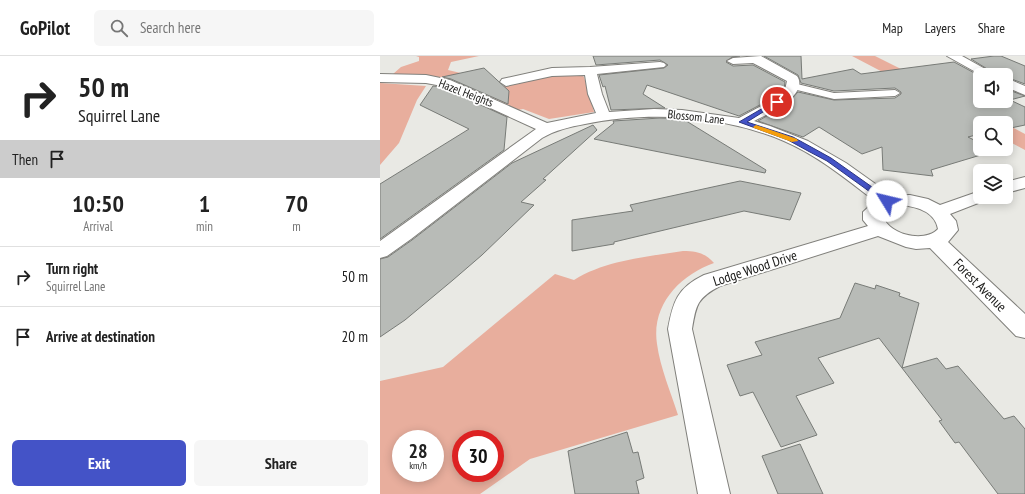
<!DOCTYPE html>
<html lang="en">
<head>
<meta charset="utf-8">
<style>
  :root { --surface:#fff; --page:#f6f6f6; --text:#222; --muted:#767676; --line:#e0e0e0; --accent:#4453c7 }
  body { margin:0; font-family:"PT Sans Narrow",sans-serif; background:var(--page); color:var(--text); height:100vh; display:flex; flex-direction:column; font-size:15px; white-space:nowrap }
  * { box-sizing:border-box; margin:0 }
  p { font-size:13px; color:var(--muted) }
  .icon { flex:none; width:22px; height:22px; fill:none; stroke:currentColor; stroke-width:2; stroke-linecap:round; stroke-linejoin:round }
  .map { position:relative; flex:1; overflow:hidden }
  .panel { display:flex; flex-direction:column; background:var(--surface); width:380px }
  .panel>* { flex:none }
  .hud { background:#fff; color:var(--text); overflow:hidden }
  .controls { position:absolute; left:593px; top:12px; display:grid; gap:8px }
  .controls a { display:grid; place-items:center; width:40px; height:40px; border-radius:6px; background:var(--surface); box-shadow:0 2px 10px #0003; font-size:20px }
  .speed { position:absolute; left:12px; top:374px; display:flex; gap:8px; font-size:20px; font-weight:700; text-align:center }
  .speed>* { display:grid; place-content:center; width:52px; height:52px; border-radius:50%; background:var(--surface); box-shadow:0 2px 10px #0003; line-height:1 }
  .speed small { font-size:10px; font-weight:400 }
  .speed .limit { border:6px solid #d22; background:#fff; color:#111 }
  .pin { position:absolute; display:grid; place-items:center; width:34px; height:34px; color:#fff; margin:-17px; border:2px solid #fff; border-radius:50%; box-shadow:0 1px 4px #0007 }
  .me { position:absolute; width:44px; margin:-22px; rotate:306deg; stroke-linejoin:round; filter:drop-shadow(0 0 3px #0008) }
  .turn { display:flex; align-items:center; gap:14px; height:84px; padding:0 12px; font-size:18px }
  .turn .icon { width:52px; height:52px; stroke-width:2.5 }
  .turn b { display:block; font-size:28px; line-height:34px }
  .then { display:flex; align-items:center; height:38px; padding:0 12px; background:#0003; gap:8px; font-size:15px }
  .eta { display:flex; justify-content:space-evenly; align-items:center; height:68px; text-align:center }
  .eta b { font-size:24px; font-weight:800; line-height:28px }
  .primary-button { display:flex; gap:8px; margin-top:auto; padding:8px 12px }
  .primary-button a { flex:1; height:46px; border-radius:6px; background:var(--accent); color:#fff; font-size:16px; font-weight:800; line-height:46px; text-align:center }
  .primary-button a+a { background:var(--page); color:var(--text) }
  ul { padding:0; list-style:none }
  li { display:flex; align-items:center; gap:12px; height:60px; padding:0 12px; border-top:1px solid var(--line) }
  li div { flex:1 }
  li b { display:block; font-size:15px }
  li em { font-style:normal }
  header { display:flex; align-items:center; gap:24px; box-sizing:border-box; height:56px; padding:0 20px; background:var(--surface); border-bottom:1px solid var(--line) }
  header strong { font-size:19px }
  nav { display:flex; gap:22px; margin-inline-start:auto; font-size:14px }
  .search { width:280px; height:36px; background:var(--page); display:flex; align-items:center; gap:10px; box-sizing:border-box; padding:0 14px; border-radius:6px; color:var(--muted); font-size:15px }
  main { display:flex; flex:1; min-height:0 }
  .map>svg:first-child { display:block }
</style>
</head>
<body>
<header>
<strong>GoPilot</strong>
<div class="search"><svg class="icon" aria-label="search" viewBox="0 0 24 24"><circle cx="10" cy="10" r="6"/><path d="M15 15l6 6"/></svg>Search here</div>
<nav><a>Map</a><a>Layers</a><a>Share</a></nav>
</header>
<main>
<section class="panel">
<div class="hud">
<div class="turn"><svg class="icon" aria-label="right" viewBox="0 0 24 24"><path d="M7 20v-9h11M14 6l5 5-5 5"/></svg><div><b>50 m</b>Squirrel Lane</div></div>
<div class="then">Then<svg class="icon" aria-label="arrive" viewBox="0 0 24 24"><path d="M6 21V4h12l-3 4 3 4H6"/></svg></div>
</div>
<div class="eta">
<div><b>10:50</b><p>Arrival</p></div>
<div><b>1</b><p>min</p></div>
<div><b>70</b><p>m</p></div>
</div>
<ul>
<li><svg class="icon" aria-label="right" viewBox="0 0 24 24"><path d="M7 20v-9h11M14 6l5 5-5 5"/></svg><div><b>Turn right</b><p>Squirrel Lane</p></div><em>50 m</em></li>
<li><svg class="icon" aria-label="arrive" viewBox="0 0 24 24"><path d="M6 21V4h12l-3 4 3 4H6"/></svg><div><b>Arrive at destination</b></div><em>20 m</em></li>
</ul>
<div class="primary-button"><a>Exit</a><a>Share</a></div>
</section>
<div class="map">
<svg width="645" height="438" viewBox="0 0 645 438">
  <rect width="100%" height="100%" fill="#e9e9e4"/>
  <path fill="#e8ae9d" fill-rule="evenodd" d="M 36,0 L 99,0 L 71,6 L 68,14 L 89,19 L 71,23 L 47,19 L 13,18 L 21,11 L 39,5 L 39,1 Z
    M 472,0 L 495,0 L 535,20 L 600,67 Z
    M 175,17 L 201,19 L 204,21 L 214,56 L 169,63 L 143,53 L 138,54 L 102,36 Z
    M 0,27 L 46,30 L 37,44 L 19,87 L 0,109 Z
    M 626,68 L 645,78 L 645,94 L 626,84 Z
    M 303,195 C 317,195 325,197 334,207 C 300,219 271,249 277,288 C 280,311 291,337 298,359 L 150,403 L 100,438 L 0,438 L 0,325 L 63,311 L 175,218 L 194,224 C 226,204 266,201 303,195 ZM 21,383 L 55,383 L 55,417 L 21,417 ZM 81,383 L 115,383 L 115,417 L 81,417 Z"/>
  <path fill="#b8bbb7" stroke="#787b77" d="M 213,0 L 360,0 L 352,1 L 346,6 L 353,10 L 373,9 L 405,26 L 404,33 L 395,41 L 359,60 L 267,29 L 263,38 L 285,52 L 231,54 L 225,30 L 223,31 L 219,19 L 284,12 L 288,9 L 280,4 L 216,9 Z
    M 384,0 L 421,0 L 422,23 L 473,13 L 481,18 L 574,6 L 600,20 L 600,45 L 626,45 L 626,33 L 645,40 L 630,44 L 645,51 L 645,69 L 626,73 L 626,67 L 600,67 L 600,78 L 588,81 L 600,87 L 600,93 L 610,93 L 614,95 L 551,114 L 553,120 L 503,114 L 502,91 L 482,98 L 439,71 L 423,81 L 378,65 L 406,49 L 418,36 L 454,44 L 515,42 L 521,38 L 521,36 L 515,32 L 454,35 L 421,27 L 418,19 Z
    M 614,0 L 621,0 L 645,10 L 645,28 L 626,21 L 626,19 L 617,19 L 591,3 Z
    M 104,12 L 129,35 L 128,48 L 71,23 L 62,21 Z
    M 53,30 L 62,31 L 127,61 L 124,94 L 0,183 L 0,128 L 89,73 L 40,49 Z
    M 280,62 L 303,63 L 386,114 L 385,117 L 214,83 L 234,67 L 233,65 Z
    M 213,69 L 217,74 L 163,123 L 166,124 L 141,146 L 154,149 L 102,199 L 73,224 L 25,264 L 0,281 L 0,203 L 8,201 L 32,184 L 132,107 Z
    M 360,125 L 421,137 L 410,164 L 364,155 L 234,186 L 234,188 L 192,195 L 192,164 L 253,155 L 250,149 Z
    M 475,227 L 495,233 L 496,229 L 520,237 L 519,240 L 539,247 L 522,312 L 499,282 L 438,302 L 454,327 L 416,340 L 437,379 L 401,391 L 373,336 L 360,340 L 347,309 L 382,299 L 375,286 L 460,262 Z
    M 557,302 L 566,313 L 578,310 L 624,363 L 634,360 L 645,373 L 645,438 L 618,438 L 579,386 L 575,387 L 559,365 L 562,364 L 522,312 Z
    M 247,376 L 253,397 L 258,396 L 264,422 L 256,425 L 259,438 L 195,438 L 188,395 Z
    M 420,388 L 443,438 L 398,438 L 382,400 Z"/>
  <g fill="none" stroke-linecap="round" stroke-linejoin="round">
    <g stroke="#81807c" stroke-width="2">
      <path id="service" d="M 413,27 L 454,37 L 515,34 L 520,37 L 515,40 L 454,43 L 409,32 L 408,30 Z"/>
    </g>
    <g stroke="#81807c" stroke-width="2">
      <path id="minor" d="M 381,0 L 417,20 C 430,39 386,59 374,65 L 390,70 L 428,85 L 466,107 L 511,139 L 530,139 L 548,143 L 560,149 L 600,135 L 600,141 L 608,141 L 606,144 L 570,158 L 576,165 L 578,174 L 568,186 L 645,258 L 645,282 L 636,280 L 550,192 L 536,193 L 526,191 L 498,180 L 340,230 C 317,242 316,249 312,273 L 350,438 L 318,438 L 288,273 C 293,246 297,232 324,219 L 488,170 L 483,164 L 483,156 L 495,145 C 466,123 437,99 404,85 C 342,59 270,55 205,68 C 189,71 176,74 162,82 L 31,183 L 7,200 L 0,202 L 0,185 L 156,73 L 62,30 L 46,27 L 0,26 L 0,18 L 46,19 L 70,24 L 167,67 L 216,57 L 208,38 L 205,19 L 172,20 L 126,30 L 120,26 L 122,23 L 172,12 L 210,11 L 280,6 L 284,7 L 286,9 L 284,11 L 217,18 L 222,38 L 229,56 L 274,53 L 302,54 L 359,62 L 396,42 L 405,34 L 407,25 L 373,7 L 353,8 L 347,5 L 353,2 ZM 519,149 C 535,150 555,155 558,173 C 544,188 505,178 502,157 L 506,153 Z
        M 567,0 L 582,0 L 616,19 L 601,19 Z
        M 626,22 L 645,30 L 645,39 L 626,31 Z
        M 645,121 L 645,132 L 626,137 L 626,126 Z"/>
    </g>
    <use href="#service" fill="#fff" fill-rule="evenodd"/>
    <use href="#minor" fill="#fff" fill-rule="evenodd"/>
  </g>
  <path fill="#4453c7" stroke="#2c3681" d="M 395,45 L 399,46 L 367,66 L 413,81 L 433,92 L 451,102 L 509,143 L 509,146 L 504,146 L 447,105 L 428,95 L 408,84 L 359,66 Z"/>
  <path fill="#f59e0b" d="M 376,69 L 417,83 L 418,85 L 412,86 L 374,72 L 373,71 Z"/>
  <g text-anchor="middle" stroke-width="3.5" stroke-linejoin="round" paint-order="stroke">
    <g font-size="12" fill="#171715" stroke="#fff">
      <text transform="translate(86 37) rotate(21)" y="4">Hazel Heights</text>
      <text transform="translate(316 61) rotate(6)" y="4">Blossom Lane</text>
    </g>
    <g font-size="14" fill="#171715" stroke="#fff">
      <text transform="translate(375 212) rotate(-18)" y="5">Lodge Wood Drive</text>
      <text transform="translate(600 229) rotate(45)" y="5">Forest Avenue</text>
    </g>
  </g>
</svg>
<div class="controls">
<a><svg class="icon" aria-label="sound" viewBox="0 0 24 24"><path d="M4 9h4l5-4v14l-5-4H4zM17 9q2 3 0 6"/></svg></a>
<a><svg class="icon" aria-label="search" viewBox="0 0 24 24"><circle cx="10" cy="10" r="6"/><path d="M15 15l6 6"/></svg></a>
<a><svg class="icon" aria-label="layers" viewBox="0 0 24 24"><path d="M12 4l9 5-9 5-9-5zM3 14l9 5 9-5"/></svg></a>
</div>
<div class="speed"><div>28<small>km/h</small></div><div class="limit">30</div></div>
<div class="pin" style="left:397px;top:46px;background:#d93025"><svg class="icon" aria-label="arrive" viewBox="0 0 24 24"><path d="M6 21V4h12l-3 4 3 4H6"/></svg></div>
<svg class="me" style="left:507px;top:145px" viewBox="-20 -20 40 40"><circle r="19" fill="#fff"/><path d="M0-13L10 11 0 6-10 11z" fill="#4453c7"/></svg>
</div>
</main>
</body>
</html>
